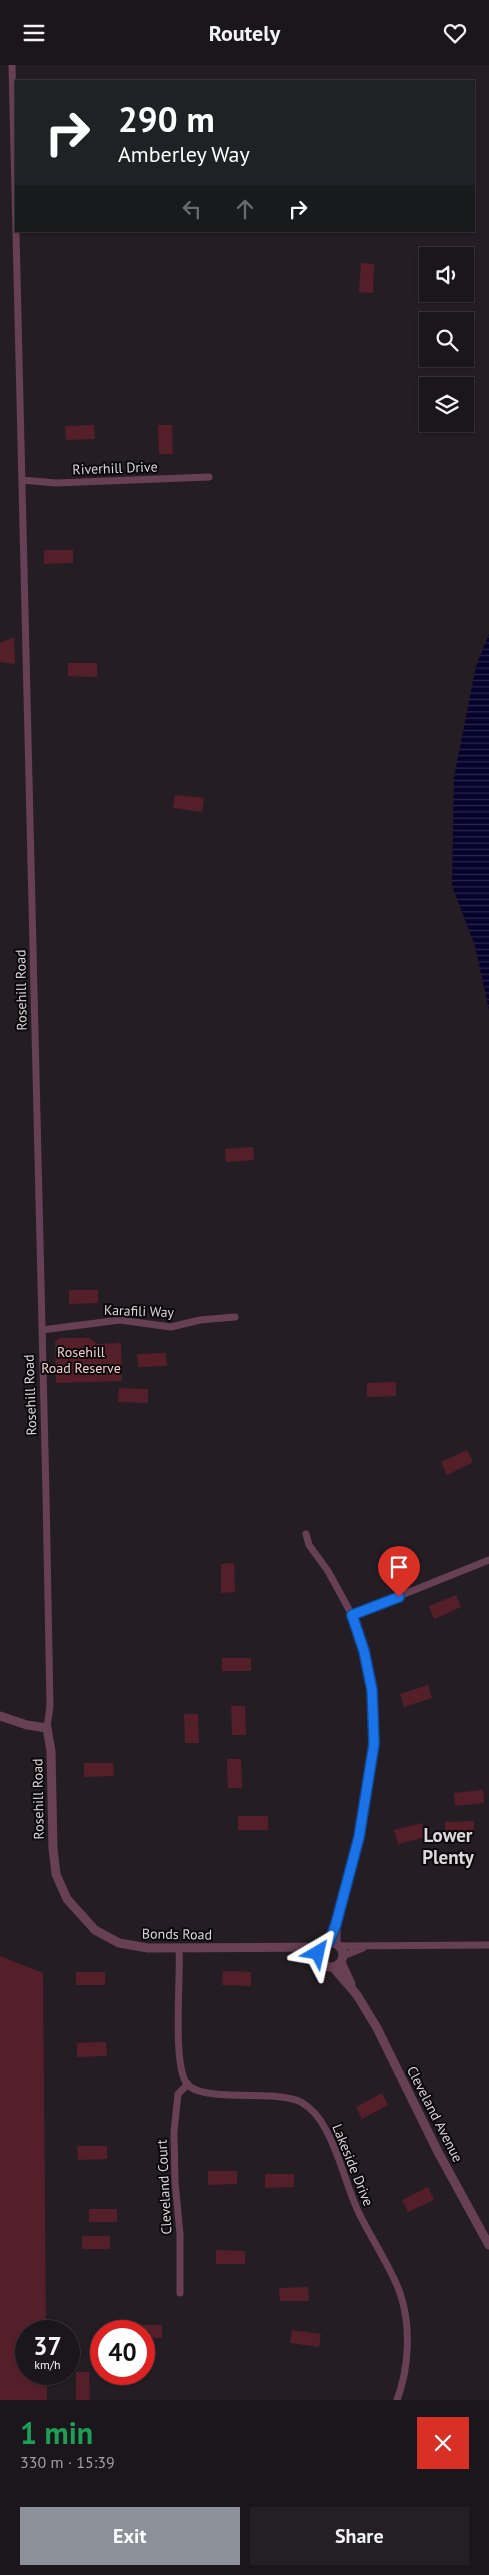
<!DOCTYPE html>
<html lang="en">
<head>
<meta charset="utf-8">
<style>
  :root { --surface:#1b161b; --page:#241f24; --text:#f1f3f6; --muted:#a09fa3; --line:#39353a; --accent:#8c9099 }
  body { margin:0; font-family:"PT Sans",sans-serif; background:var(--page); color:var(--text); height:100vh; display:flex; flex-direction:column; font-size:19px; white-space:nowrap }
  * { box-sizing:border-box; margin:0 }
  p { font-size:16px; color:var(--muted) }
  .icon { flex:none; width:28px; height:28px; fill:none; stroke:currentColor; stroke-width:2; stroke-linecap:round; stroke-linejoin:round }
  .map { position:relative; height:2335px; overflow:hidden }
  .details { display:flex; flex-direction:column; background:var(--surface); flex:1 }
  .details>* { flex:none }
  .hud { position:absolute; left:15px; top:15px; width:460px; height:152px; border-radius:0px; box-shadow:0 1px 4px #0004,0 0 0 1px var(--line); background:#202124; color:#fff; overflow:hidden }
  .tools { position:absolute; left:419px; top:182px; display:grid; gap:10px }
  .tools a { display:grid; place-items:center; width:55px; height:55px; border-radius:0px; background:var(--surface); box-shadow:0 1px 4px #0004,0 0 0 1px var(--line); font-size:25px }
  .speed { position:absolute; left:15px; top:2255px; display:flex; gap:10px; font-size:25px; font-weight:700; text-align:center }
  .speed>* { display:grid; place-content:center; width:65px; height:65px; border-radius:50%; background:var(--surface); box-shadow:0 1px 4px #0004,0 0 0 1px var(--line); line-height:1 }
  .speed small { font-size:12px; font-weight:400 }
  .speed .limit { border:8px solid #d22; background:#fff; color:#111 }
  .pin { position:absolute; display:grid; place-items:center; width:42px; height:42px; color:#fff; margin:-51px -21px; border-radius:50% 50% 50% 0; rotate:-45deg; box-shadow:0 0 5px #0007 }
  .pin .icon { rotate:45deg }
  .me { position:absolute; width:55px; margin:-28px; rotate:36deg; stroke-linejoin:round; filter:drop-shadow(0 0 4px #0008) }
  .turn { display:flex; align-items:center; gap:18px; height:105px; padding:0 20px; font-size:22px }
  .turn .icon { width:65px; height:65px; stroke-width:2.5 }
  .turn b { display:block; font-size:35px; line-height:42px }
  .lanes { display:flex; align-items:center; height:48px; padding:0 20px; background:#0003; justify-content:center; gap:25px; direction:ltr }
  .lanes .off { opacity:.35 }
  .round { display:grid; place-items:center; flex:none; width:52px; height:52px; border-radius:0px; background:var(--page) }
  .head { display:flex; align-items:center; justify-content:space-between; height:85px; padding:0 20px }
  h1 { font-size:30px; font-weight:700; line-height:38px; color:#1e9e55 }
  .cta { display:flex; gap:10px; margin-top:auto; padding:10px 20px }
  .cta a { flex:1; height:58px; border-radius:0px; background:var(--accent); color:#fff; font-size:20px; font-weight:700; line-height:58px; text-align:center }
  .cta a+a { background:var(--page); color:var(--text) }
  header { display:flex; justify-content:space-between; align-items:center; height:65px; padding:0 20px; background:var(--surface); font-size:22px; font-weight:700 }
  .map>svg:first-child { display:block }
</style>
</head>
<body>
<header><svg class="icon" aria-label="menu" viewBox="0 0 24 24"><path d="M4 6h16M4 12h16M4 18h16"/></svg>Routely<svg class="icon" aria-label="heart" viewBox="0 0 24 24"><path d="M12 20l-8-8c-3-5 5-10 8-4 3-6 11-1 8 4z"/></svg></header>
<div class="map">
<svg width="489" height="2335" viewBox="0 0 489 2335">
  <defs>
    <pattern id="water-rules" width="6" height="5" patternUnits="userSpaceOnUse" patternTransform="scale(1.25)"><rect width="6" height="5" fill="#07022b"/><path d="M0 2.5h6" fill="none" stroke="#2b2649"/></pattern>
  </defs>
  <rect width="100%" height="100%" fill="#241d24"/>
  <path fill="#551f29" d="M 361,198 L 374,199 L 373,228 L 359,227 Z
    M 94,360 L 95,374 L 66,375 L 65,361 Z
    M 158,360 L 172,360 L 173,389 L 159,389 Z
    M 44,485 L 73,485 L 73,498 L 44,499 Z
    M 14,572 L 15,599 L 0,597 L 0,578 Z
    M 68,598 L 97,598 L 97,612 L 68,611 Z
    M 175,730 L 204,733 L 202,747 L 173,743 Z
    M 253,1082 L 254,1095 L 226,1097 L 225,1084 Z
    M 69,1225 L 98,1225 L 98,1238 L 69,1239 Z
    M 59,1273 L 90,1273 L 97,1279 L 121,1278 L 122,1316 L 56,1318 L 55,1277 Z
    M 166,1288 L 167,1301 L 138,1302 L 137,1289 Z
    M 396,1317 L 396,1331 L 367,1332 L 367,1318 Z
    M 119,1323 L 148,1324 L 148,1338 L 118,1337 Z
    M 467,1385 L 473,1397 L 447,1410 L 441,1397 Z
    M 234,1498 L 235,1527 L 221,1528 L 221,1499 Z
    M 456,1530 L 461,1542 L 434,1554 L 429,1541 Z
    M 222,1593 L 251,1593 L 251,1606 L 222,1606 Z
    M 428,1620 L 432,1633 L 404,1642 L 400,1629 Z
    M 231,1641 L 245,1641 L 246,1670 L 232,1670 Z
    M 184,1649 L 198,1649 L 199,1678 L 185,1678 Z
    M 227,1694 L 241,1694 L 242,1723 L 228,1723 Z
    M 84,1698 L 113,1698 L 114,1711 L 84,1712 Z
    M 483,1725 L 484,1738 L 455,1741 L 454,1728 Z
    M 238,1751 L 268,1751 L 268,1765 L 238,1765 Z
    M 474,1756 L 474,1769 L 445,1769 L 445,1757 Z
    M 422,1758 L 426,1772 L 398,1779 L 394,1765 Z
    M 0,1891 L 43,1908 L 46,2266 L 26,2266 L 26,2309 L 47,2309 L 47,2335 L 0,2335 Z
    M 223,1906 L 251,1907 L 251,1921 L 222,1920 Z
    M 76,1907 L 105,1907 L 105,1920 L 76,1920 Z
    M 106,1977 L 107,1991 L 77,1992 L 77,1978 Z
    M 382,2028 L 388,2040 L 362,2054 L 356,2042 Z
    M 77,2081 L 107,2081 L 107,2094 L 78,2095 Z
    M 208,2106 L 237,2106 L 237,2119 L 208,2120 Z
    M 265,2109 L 294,2109 L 294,2122 L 265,2123 Z
    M 428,2122 L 434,2135 L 408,2147 L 402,2135 Z
    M 89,2144 L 117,2144 L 117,2157 L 89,2157 Z
    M 82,2171 L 110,2171 L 110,2184 L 82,2184 Z
    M 216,2185 L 245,2186 L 245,2199 L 216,2199 Z
    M 308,2222 L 309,2236 L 280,2236 L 279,2223 Z
    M 133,2260 L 162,2260 L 162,2273 L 144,2273 L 144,2266 L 133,2266 Z
    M 292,2265 L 321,2269 L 319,2282 L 290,2278 Z
    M 76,2307 L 89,2307 L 90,2335 L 76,2335 Z"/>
  <path fill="url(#water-rules)" d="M 489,569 L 489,945 L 475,881 L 452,821 L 454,712 L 476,601 Z"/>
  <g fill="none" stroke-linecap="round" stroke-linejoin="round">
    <path stroke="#684054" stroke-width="7" d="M 12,0 L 46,1429 L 50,1641 L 47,1663
      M 22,415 L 56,418 L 209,412
      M 42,1265 L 120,1255 L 171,1262 L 200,1255 L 235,1252
      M 306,1469 L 309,1480 L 328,1506 L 352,1550
      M 337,1862 L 337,1879
      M 329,1877 C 354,1816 382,1689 372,1624 C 368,1598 360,1574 352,1550 L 489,1495
      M 340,1881 L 489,1880
      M 179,1884 C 181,1912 172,1999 187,2019 C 202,2038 277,2024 301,2037 C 313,2044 320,2053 326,2065 C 340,2090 346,2120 358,2146 C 370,2172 393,2205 401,2231 C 411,2263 409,2303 397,2335
      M 343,1891 L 363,1883
      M 180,2228 L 180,2169 L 175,2117 L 174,2067 L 178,2029 L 188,2019"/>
    <path stroke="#684054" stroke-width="9" d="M 0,1651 L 27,1660 L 47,1663 L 51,1686 L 53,1784 L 56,1809 L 67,1834 L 95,1865 L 119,1878 L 148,1883 L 321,1882
      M319 1890a12 12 0 1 1 24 0a12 12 0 1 1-24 0Z
      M 341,1897 L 351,1919
      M 333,1902 L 357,1930 L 377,1963 L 438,2087 L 489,2180"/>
  </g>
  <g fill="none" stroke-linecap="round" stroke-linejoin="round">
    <g stroke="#114b97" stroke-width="12">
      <path id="route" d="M 318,1888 L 321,1882 L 329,1877 L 336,1859 L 359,1772 L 374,1679 L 372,1625 L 364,1586 L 352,1550 L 399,1532"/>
    </g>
    <use href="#route" stroke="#1a73e8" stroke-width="9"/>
  </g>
  <g text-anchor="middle" stroke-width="4" stroke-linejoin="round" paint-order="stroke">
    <g font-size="14" fill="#dbd7db" stroke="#0b090b">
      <text transform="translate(115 403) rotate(-2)" y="5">Riverhill Drive</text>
      <text transform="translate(21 925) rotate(-91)" y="5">Rosehill Road</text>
      <text transform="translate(139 1246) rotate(2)" y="5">Karafili Way</text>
      <text transform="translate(30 1330) rotate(-92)" y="5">Rosehill Road</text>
      <text transform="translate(38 1734) rotate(-91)" y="5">Rosehill Road</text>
      <text transform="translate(177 1869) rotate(1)" y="5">Bonds Road</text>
      <text transform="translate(435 2049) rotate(63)" y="5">Cleveland Avenue</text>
      <text transform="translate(353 2100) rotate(68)" y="5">Lakeside Drive</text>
      <text transform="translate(164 2122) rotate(-93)" y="5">Cleveland Court</text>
    </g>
    <g font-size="14" fill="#f3ccd0" stroke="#0b090b">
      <text x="81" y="1292">Rosehill<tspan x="81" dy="16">Road Reserve</tspan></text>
    </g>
    <g font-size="19" font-weight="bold" fill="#dbd7db" stroke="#0b090b">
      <text x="448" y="1777">Lower<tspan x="448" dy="22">Plenty</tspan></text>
    </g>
  </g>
</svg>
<div class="tools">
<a><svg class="icon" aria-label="sound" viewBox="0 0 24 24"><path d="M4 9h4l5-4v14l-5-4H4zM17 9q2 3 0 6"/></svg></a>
<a><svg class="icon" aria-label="search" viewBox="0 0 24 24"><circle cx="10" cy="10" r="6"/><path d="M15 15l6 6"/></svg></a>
<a><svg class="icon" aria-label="layers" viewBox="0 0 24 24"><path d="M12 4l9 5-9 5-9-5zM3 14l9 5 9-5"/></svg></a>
</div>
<div class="speed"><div>37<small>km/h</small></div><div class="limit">40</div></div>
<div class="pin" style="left:399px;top:1532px;background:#d93025"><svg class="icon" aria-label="arrive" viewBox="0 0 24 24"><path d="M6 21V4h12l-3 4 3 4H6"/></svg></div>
<svg class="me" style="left:318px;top:1888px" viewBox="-20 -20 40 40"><path d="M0-17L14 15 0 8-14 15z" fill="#1a73e8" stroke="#fff" stroke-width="4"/></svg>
<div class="hud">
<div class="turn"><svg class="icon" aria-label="right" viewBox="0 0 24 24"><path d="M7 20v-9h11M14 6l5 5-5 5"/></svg><div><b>290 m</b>Amberley Way</div></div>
<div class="lanes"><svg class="icon off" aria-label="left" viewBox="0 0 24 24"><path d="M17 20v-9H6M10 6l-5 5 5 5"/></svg><svg class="icon off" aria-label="ahead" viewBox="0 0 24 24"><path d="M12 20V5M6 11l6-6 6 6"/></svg><svg class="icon" aria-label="right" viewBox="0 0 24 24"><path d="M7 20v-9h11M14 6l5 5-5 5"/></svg></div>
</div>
</div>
<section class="details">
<div class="head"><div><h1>1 min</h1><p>330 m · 15:39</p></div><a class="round" style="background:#d93025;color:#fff"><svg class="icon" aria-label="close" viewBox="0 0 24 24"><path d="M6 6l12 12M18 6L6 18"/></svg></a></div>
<div class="cta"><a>Exit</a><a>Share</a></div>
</section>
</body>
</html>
